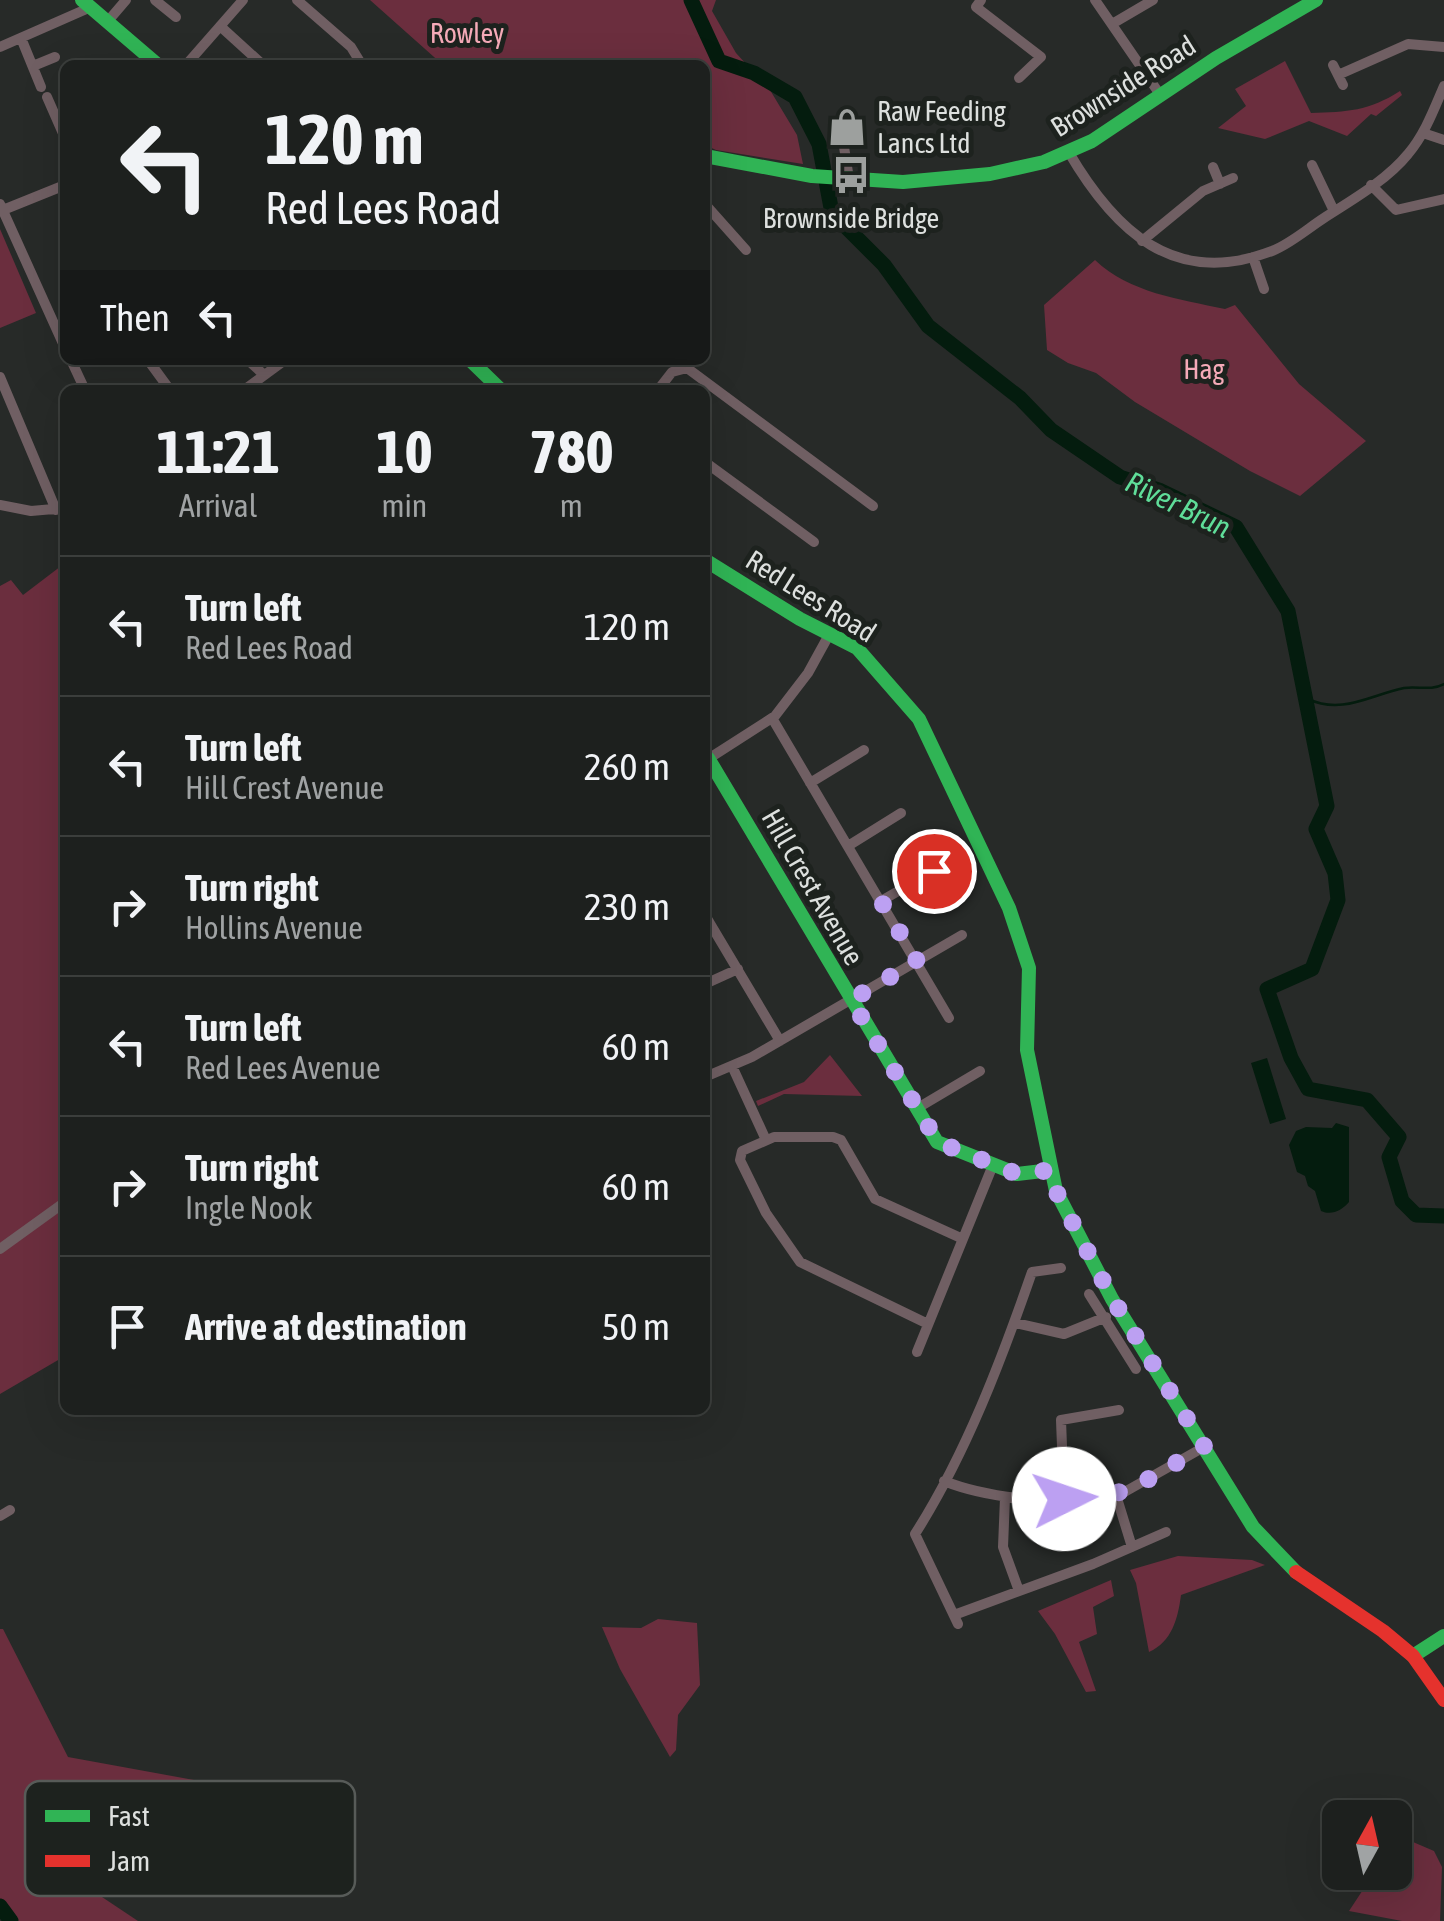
<!DOCTYPE html>
<html lang="en">
<head>
<meta charset="utf-8">
<style>
  :root { --surface:#1d201e; --page:#2a2d2b; --text:#f1f3f6; --muted:#a0a3a4; --line:#3b3e3c }
  body { margin:0; font-family:"Asap Condensed",sans-serif; background:var(--page); color:var(--text); height:100vh; display:flex; flex-direction:column; font-size:38px; white-space:nowrap }
  * { box-sizing:border-box; margin:0 }
  p { font-size:32px; color:var(--muted) }
  .icon { flex:none; width:55px; height:55px; fill:none; stroke:currentColor; stroke-width:2; stroke-linecap:round; stroke-linejoin:round }
  .map { position:relative; flex:1; overflow:hidden }
  .side { position:absolute; left:60px; top:385px; width:650px; height:1030px; display:flex; flex-direction:column; background:var(--surface); border-radius:15px; box-shadow:0 10px 40px #0002,0 0 0 2px var(--line) }
  .side>* { flex:none }
  .banner { position:absolute; left:60px; top:60px; width:650px; height:305px; border-radius:15px; box-shadow:0 10px 40px #0002,0 0 0 2px var(--line); background:#1d201e; color:var(--text); overflow:hidden }
  .needle { width:65px; rotate:8deg }
  .fabs { position:absolute; left:1322px; top:1800px; display:grid; gap:20px }
  .fabs a { display:grid; place-items:center; width:90px; height:90px; border-radius:15px; background:var(--surface); box-shadow:0 10px 40px #0002,0 0 0 2px var(--line); font-size:50px }
  .pin { position:absolute; display:grid; place-items:center; width:85px; height:85px; color:#fff; margin:-42px; border:5px solid #fff; border-radius:50%; box-shadow:0 2px 10px #0007 }
  .me { position:absolute; width:110px; margin:-55px; rotate:86deg; stroke-linejoin:round; filter:drop-shadow(0 0 8px #0008) }
  .turn { display:flex; align-items:center; gap:35px; height:210px; padding:0 40px; font-size:45px }
  .turn .icon { width:130px; height:130px; stroke-width:2.5 }
  .turn b { display:block; font-size:70px; line-height:85px }
  .then { display:flex; align-items:center; height:95px; padding:0 40px; background:#0003; gap:20px; font-size:38px }
  .eta { display:flex; justify-content:space-evenly; align-items:center; height:170px; text-align:center }
  .eta b { font-size:60px; font-weight:700; line-height:70px }
  ul { padding:0; list-style:none }
  li { display:flex; align-items:center; gap:30px; height:140px; padding:0 40px; border-top:2px solid var(--line) }
  li div { flex:1 }
  li b { display:block; font-size:38px }
  li em { font-style:normal }
  .map>svg:first-child { display:block }
</style>
</head>
<body>
<div class="map">
<svg width="1444" height="1921" viewBox="0 0 1444 1921">
  <rect width="100%" height="100%" fill="#272a28"/>
  <path fill="#6b2e3e" d="M 370,0 L 716,0 L 712,11 L 736,53 L 770,90 L 797,135 L 803,164 L 716,150 L 705,145 L 705,65 L 495,65 L 488,58 L 476,65 L 443,65 Z
    M 1285,61 L 1311,113 C 1347,112 1369,111 1400,91 L 1402,95 L 1376,116 L 1371,114 L 1347,136 L 1309,121 L 1265,139 L 1218,128 L 1246,106 L 1235,89 Z
    M 0,229 L 36,313 L 0,328 Z
    M 1095,260 C 1130,293 1179,299 1225,309 L 1235,305 L 1299,384 L 1366,441 L 1300,496 L 1250,471 L 1135,402 L 1096,373 L 1068,363 L 1047,350 L 1044,305 Z
    M 65,563 L 65,1356 L 0,1394 L 0,586 L 11,580 L 23,595 Z
    M 830,1055 L 862,1096 L 784,1094 L 758,1106 L 756,1101 L 804,1082 Z
    M 1178,1556 L 1252,1560 L 1265,1565 L 1181,1595 C 1178,1618 1172,1642 1149,1652 L 1136,1583 L 1130,1570 Z
    M 1111,1580 L 1114,1596 L 1093,1607 L 1097,1634 L 1079,1642 L 1096,1691 L 1086,1692 L 1055,1634 L 1038,1611 Z
    M 658,1619 L 697,1623 L 700,1685 L 678,1715 L 676,1750 L 670,1757 L 620,1669 L 602,1627 L 641,1628 Z
    M 0,1629 L 3,1629 L 68,1757 L 205,1782 L 226,1806 L 103,1787 L 48,1784 L 55,1821 L 96,1893 L 138,1921 L 18,1921 L 0,1899 Z
    M 1406,1839 L 1434,1851 L 1442,1867 L 1440,1921 L 1402,1921 L 1349,1911 L 1374,1873 L 1395,1872 L 1395,1854 L 1400,1853 Z"/>
  <path fill="#041c0e" d="M 1267,1058 L 1286,1119 L 1270,1124 L 1251,1063 Z
    M 1336,1123 L 1349,1127 L 1349,1202 C 1342,1210 1332,1216 1321,1211 L 1315,1191 L 1308,1186 L 1305,1176 L 1297,1172 L 1289,1145 L 1296,1131 L 1306,1127 L 1332,1128 Z"/>
  <g fill="none" stroke-linecap="round" stroke-linejoin="round">
    <path stroke="#041c0e" stroke-width="2.5" d="M 1308,699 C 1342,715 1370,695 1404,688 C 1418,686 1431,691 1444,684"/>
    <path stroke="#041c0e" stroke-width="15" d="M 691,0 L 719,61 L 754,73 L 795,97 L 819,144 L 832,213 L 884,265 L 928,326 L 1020,398 L 1051,430 L 1120,477 L 1159,490 L 1236,527 L 1288,611 L 1327,806 L 1316,829 L 1335,873 L 1338,900 L 1312,969 L 1267,989 L 1291,1058 L 1308,1089 L 1367,1100 L 1399,1137 L 1389,1157 L 1402,1201 L 1416,1215 L 1444,1216
      M 0,1906 L 11,1921"/>
    <path stroke="#705f63" stroke-width="10" d="M 155,0 L 176,17
      M 297,0 L 351,47 L 362,65
      M 981,0 L 976,7 L 1041,57 L 1019,78
      M 1095,0 L 1161,96
      M 108,21 L 126,0
      M 1112,24 L 1153,0
      M 220,26 L 263,65
      M 21,38 L 41,87
      M 0,47 L 91,7
      M 186,65 L 243,0
      M 1333,65 L 1343,85
      M 33,66 L 55,57
      M 1338,75 L 1408,44 L 1444,47
      M 47,97 L 65,138
      M 840,121 L 849,179
      M 1423,133 L 1444,140
      M 1068,151 C 1114,230 1174,289 1272,251 C 1290,244 1307,229 1324,218 C 1352,200 1387,180 1408,154 C 1425,134 1434,109 1444,86
      M 1312,165 L 1334,211
      M 1213,167 L 1220,184
      M 1371,185 L 1396,210 L 1444,199
      M 0,204 L 65,348
      M 705,204 L 746,250
      M 3,210 L 65,185
      M 1142,241 L 1203,191 L 1233,178
      M 1253,257 L 1264,289
      M 71,360 L 85,390
      M 148,360 L 170,390
      M 248,360 L 264,375
      M 0,377 L 56,510
      M 244,390 L 285,360
      M 658,390 L 672,372 L 687,368 L 873,506
      M 705,462 L 814,542
      M 0,505 L 31,511 L 65,508
      M 772,718 L 949,1018
      M 705,761 L 775,716 L 808,673 L 830,633
      M 810,783 L 864,750
      M 848,846 L 901,813
      M 881,901 L 933,871
      M 705,915 L 780,1041
      M 705,984 L 738,969
      M 732,1066 L 766,1140
      M 705,1077 L 752,1057 L 962,935
      M 916,1109 L 980,1071
      M 0,1249 L 65,1202
      M 1089,1294 L 1136,1369
      M 1015,1323 L 1064,1334 L 1106,1317
      M 928,1324 L 800,1262 L 766,1213 L 740,1160 L 742,1151 L 774,1137 L 833,1137 L 841,1140 L 875,1199 L 963,1239
      M 917,1352 L 993,1165
      M 944,1481 C 989,1499 1074,1508 1121,1494 L 1204,1447
      M 1116,1495 L 1132,1547
      M 1005,1498 L 1003,1547 L 1019,1591
      M 1064,1499 L 1061,1420 L 1119,1410
      M 0,1516 L 10,1510
      M 954,1615 L 1093,1564 L 1166,1532
      M 958,1624 L 915,1534 C 966,1454 1001,1361 1032,1272 L 1061,1268"/>
    <path stroke="#30b455" stroke-width="14" d="M 82,0 L 158,65
      M 705,156 L 812,176 L 903,182 L 990,174 L 1044,162 L 1092,141 L 1216,58 L 1316,0
      M 470,360 L 501,390
      M 705,560 L 800,619 L 857,648 L 919,719 L 1009,908 L 1029,968 L 1027,1050 L 1056,1191 L 1112,1299 L 1253,1527 L 1296,1572
      M 708,758 L 937,1142 L 1017,1174 L 1051,1170
      M 1413,1656 L 1444,1636"/>
    <path stroke="#e5322d" stroke-width="14" d="M 1296,1572 L 1383,1631 L 1413,1656 L 1444,1700"/>
  </g>
  <g fill="none" stroke-linecap="round" stroke-linejoin="round">
    <path stroke="#bca0f2" stroke-width="18" stroke-dasharray="0 32.4" d="M 934,871 L 881,901 L 917,961 L 851,1000 L 938,1142 L 1017,1174 L 1051,1170 L 1056,1191 L 1112,1298 L 1204,1446 C 1158,1473 1120,1504 1064,1499"/>
  </g>
  <defs>
    <g id="shop-bare" transform="scale(3)"><path d="M-5-2.5h2.3a2.7 3.5 0 0 1 5.4 0H5L5.5 6h-11ZM-1.5-2.5h3a1.5 2.3 0 0 0-3 0Z" fill="#9da09e" stroke="#1d221e" stroke-width="2.5" paint-order="stroke"/></g>
    <g id="bus-bare" transform="scale(3)"><path d="M-5-6H5V4H4V6H2V4H-2V6H-4V4H-5ZM-3.5-4V0h7V-4ZM-3.5 1.2v1.5H-2V1.2ZM2 1.2v1.5H3.5V1.2Z" fill="#9da09e" stroke="#1d221e" stroke-width="2.5" paint-order="stroke"/></g>
  </defs>
  <g fill-rule="evenodd">
    <use href="#shop-bare" x="847" y="127"/>
    <use href="#bus-bare" x="851" y="175"/>
  </g>
  <g text-anchor="middle" stroke-width="10" stroke-linejoin="round" paint-order="stroke">
    <g font-size="28" fill="#f5aab8" stroke="#1d221e">
      <text x="467" y="43">Rowley</text>
      <text x="1204" y="379">Hag</text>
    </g>
    <g font-size="28" fill="#dde0de" stroke="#1d221e">
      <text transform="translate(1123 86) rotate(-32)" y="10">Brownside Road</text>
      <text transform="translate(811 596) rotate(32)" y="10">Red Lees Road</text>
      <text transform="translate(813 887) rotate(60)" y="10">Hill Crest Avenue</text>
    </g>
    <g font-size="28" fill="#dde0de" stroke="#1d221e" text-anchor="start">
      <text x="877" y="121">Raw Feeding<tspan x="877" dy="32">Lancs Ltd</tspan></text>
      <text x="851" y="228" text-anchor="middle">Brownside Bridge</text>
    </g>
    <g font-size="30" font-style="italic" fill="#5fdd99" stroke="#1d221e">
      <text transform="translate(1178 505) rotate(26)" y="10">River Brun</text>
    </g>
  </g>
  <rect x="25" y="1781" width="330" height="115" rx="15" fill="#1d221e" stroke="#575b58" stroke-width="2.5"/>
  <rect x="45" y="1810" width="45" height="12" fill="#30b455"/>
  <rect x="45" y="1855" width="45" height="12" fill="#e5322d"/>
  <g font-size="28" fill="#dde0de">
    <text x="108" y="1826">Fast</text>
    <text x="108" y="1871">Jam</text>
  </g>
</svg>
<div class="fabs">
<a><svg class="needle" viewBox="-14 -14 28 28"><path d="M0-13l5 13h-10z" fill="#e53935"/><path d="M0 13l5-13h-10z" fill="#a0a3a4"/></svg></a>
</div>
<div class="pin" style="left:934px;top:871px;background:#d93025"><svg class="icon" aria-label="arrive" viewBox="0 0 24 24"><path d="M6 21V4h12l-3 4 3 4H6"/></svg></div>
<svg class="me" style="left:1064px;top:1499px" viewBox="-20 -20 40 40"><circle r="19" fill="#fff"/><path d="M0-13L10 11 0 6-10 11z" fill="#bca0f2"/></svg>
<div class="banner">
<div class="turn"><svg class="icon" aria-label="left" viewBox="0 0 24 24"><path d="M17 20v-9H6M10 6l-5 5 5 5"/></svg><div><b>120 m</b>Red Lees Road</div></div>
<div class="then">Then<svg class="icon" aria-label="left" viewBox="0 0 24 24"><path d="M17 20v-9H6M10 6l-5 5 5 5"/></svg></div>
</div>
<section class="side">
<div class="eta">
<div><b>11:21</b><p>Arrival</p></div>
<div><b>10</b><p>min</p></div>
<div><b>780</b><p>m</p></div>
</div>
<ul>
<li><svg class="icon" aria-label="left" viewBox="0 0 24 24"><path d="M17 20v-9H6M10 6l-5 5 5 5"/></svg><div><b>Turn left</b><p>Red Lees Road</p></div><em>120 m</em></li>
<li><svg class="icon" aria-label="left" viewBox="0 0 24 24"><path d="M17 20v-9H6M10 6l-5 5 5 5"/></svg><div><b>Turn left</b><p>Hill Crest Avenue</p></div><em>260 m</em></li>
<li><svg class="icon" aria-label="right" viewBox="0 0 24 24"><path d="M7 20v-9h11M14 6l5 5-5 5"/></svg><div><b>Turn right</b><p>Hollins Avenue</p></div><em>230 m</em></li>
<li><svg class="icon" aria-label="left" viewBox="0 0 24 24"><path d="M17 20v-9H6M10 6l-5 5 5 5"/></svg><div><b>Turn left</b><p>Red Lees Avenue</p></div><em>60 m</em></li>
<li><svg class="icon" aria-label="right" viewBox="0 0 24 24"><path d="M7 20v-9h11M14 6l5 5-5 5"/></svg><div><b>Turn right</b><p>Ingle Nook</p></div><em>60 m</em></li>
<li><svg class="icon" aria-label="arrive" viewBox="0 0 24 24"><path d="M6 21V4h12l-3 4 3 4H6"/></svg><div><b>Arrive at destination</b></div><em>50 m</em></li>
</ul>
</section>
</div>
</body>
</html>
